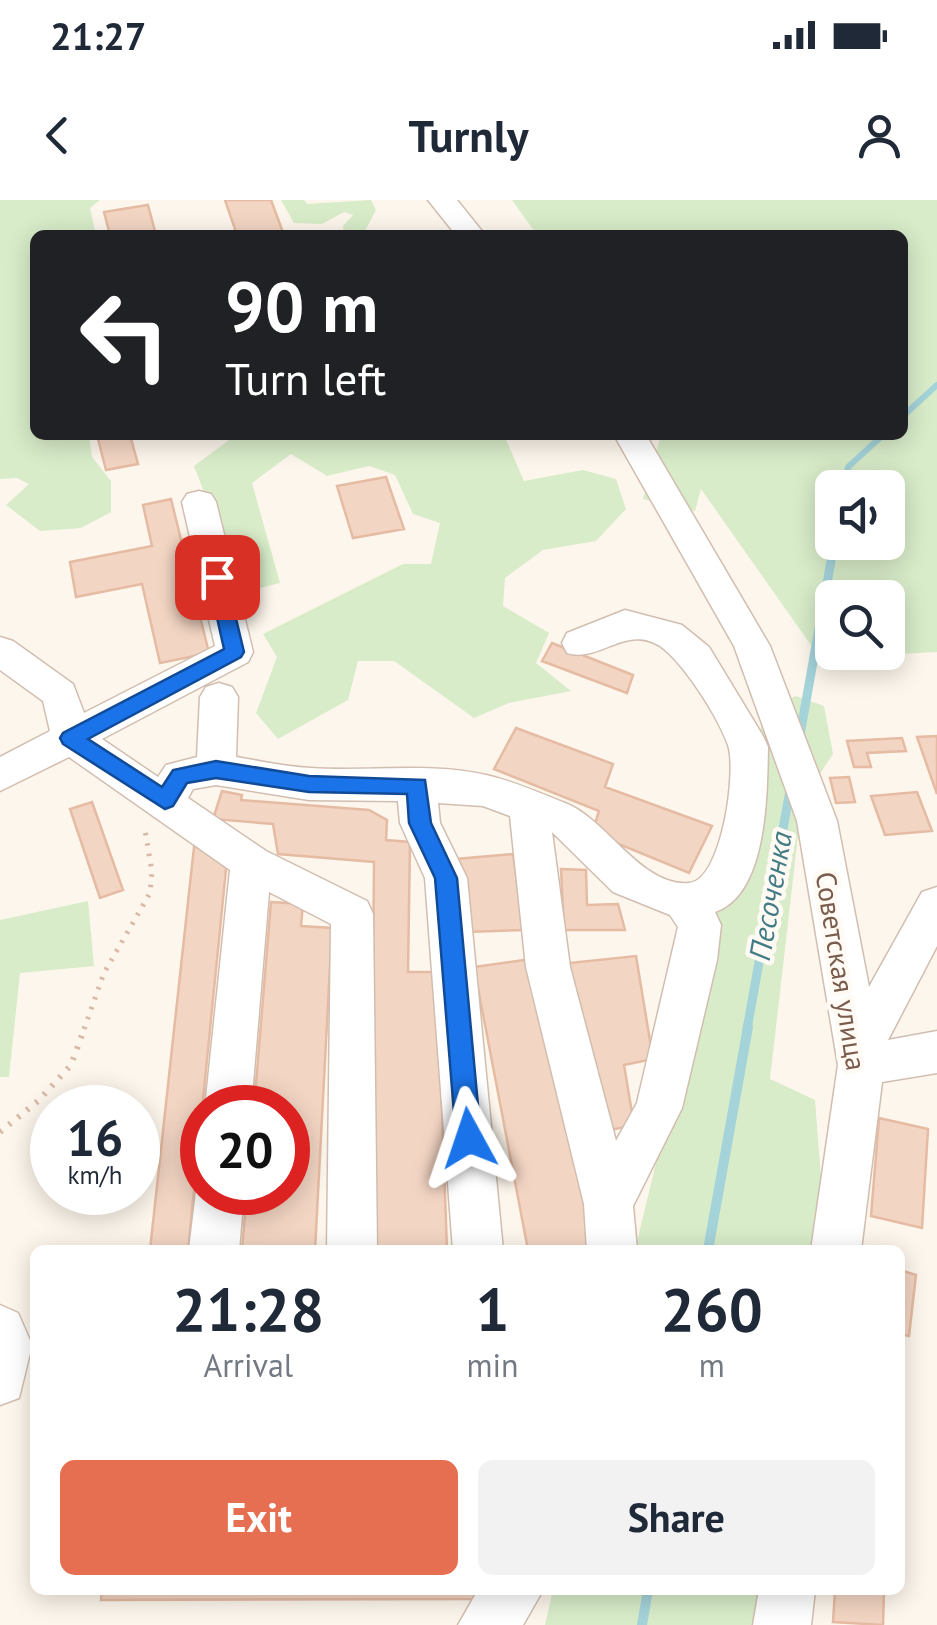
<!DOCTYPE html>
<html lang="en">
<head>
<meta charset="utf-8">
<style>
  :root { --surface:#fff; --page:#f2f2f3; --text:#1f2937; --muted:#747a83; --accent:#e76f51 }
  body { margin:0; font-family:"PT Sans",sans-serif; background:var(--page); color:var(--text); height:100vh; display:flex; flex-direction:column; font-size:38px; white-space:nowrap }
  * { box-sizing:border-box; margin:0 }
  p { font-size:32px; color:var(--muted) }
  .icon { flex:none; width:55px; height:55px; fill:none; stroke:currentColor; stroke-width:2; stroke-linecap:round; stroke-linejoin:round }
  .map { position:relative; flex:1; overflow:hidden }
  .drawer { position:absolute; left:30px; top:1045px; width:875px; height:350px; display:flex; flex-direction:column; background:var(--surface); border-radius:15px; box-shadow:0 5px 25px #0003 }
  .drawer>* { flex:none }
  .top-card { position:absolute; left:30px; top:30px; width:878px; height:210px; border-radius:15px; box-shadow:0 5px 25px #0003; background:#202124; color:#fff; overflow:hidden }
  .fabs { position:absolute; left:815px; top:270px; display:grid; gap:20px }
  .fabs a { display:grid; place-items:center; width:90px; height:90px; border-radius:15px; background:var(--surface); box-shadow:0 5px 25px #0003; font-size:50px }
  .speed { position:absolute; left:30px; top:885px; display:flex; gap:20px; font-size:50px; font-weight:700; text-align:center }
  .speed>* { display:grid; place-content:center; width:130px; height:130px; border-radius:50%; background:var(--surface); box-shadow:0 5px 25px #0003; line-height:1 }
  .speed small { font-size:25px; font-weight:400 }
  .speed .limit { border:15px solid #d22; background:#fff; color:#111 }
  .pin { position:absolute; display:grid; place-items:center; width:85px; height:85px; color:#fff; margin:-42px; border-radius:20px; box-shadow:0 5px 15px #0006 }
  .me { position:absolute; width:110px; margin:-55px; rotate:355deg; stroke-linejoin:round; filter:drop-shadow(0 0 8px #0008) }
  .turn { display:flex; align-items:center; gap:35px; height:210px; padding:0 30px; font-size:45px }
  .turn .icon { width:130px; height:130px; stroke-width:2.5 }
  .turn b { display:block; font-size:70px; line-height:85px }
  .eta { display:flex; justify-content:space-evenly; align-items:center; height:170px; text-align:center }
  .eta b { font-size:60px; font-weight:600; line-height:70px }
  .cta { display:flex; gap:20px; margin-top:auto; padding:20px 30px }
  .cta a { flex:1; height:115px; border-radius:15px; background:var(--accent); color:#fff; font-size:40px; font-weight:600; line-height:115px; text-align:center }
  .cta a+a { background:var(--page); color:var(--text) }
  .status { display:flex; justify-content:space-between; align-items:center; height:70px; padding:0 50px; background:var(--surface); direction:ltr }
  .status svg { height:28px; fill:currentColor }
  header { display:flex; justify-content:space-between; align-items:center; height:130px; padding:0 30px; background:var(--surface); font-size:45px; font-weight:600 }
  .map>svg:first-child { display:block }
</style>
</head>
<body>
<div class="status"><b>21:27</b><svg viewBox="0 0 49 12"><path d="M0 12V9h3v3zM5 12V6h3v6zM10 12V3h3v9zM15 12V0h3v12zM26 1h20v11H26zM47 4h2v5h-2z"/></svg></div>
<header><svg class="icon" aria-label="back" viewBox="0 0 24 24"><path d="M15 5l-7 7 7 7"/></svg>Turnly<svg class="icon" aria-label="person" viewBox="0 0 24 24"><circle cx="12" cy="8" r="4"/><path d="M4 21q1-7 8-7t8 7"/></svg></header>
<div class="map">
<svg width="937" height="1425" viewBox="0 0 937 1425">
  <rect width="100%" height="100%" fill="#fdf6ec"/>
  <path fill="#d8ecc9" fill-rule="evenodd" d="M 0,0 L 100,0 L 90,8 L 96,35 L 35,35 L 35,235 L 89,235 L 92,257 L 111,281 L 111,312 L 81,328 L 40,331 L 6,305 L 29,284 L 17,278 L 0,279 Z
    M 281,0 L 304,0 L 307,4 L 371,0 L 376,10 L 363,35 L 344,35 L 343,26 L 353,15 L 344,12 L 322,24 L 294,23 Z
    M 512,0 L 937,0 L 937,452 L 820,458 L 701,289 L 695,311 L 643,299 L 661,235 L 902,235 L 902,35 L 537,35 ZM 832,288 L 888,288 L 888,342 L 832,342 ZM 832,398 L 888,398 L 888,452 L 832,452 Z
    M 236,235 L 504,235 L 524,281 L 583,270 L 616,279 L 626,309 L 596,341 L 543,350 L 505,378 L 503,406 L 549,433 L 536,463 L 571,491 L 509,503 L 474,518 L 394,461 L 358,461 L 348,500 L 278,539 L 256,513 L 277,457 L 263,434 L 403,364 L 431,364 L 440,323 L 413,314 L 395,275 L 369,266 L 327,276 L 291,254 L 252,283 L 280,383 L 252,390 L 234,370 L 194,266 Z
    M 796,496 L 824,506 L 833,554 L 802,601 L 770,879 L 815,900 L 822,991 L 813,1050 L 635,1050 L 766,508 Z
    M 88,701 L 94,766 L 20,773 L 9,877 L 0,877 L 0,720 Z
    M 553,1390 L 762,1390 L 757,1425 L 545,1425 Z"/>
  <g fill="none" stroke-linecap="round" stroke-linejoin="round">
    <path stroke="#a5d3da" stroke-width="6" d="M 902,217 L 937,185
      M 844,288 L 848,267 L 883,235
      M 830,364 L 834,342"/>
    <path stroke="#a5d3da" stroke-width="9" d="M 800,535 L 831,361
      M 747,829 L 790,590"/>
    <path stroke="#a5d3da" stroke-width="10" d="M 708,1050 L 748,827
      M 642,1425 L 648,1390"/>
  </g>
  <path fill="#f3d5c3" stroke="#e6bba3" stroke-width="2.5" d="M 225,0 L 271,0 L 284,35 L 237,35 Z
    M 148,5 L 156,35 L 110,35 L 104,12 Z
    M 97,235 L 130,235 L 138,264 L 106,270 Z
    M 386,277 L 404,329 L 353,338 L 337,286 Z
    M 171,299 L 209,453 L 160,463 L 142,384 L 76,397 L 70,362 L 152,346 L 143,305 Z
    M 552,443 L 633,475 L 627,493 L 542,461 Z
    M 516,528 L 613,564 L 605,587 L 712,626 L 689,673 L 592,633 L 599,611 L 494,569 Z
    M 937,536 L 937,594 L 917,537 Z
    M 902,538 L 906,551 L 867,553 L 871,567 L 854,567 L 847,541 Z
    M 849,577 L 855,602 L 836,603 L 830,578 Z
    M 222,591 L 242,595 L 241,600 L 369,610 L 387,620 L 386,640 L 410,642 L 408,772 L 437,772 L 447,1050 L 371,1050 L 374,662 L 278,654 L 273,624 L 213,619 Z
    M 917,592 L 932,631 L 885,635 L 871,596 Z
    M 92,602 L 123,690 L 100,698 L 70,609 Z
    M 194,647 L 228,649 L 188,1050 L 150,1050 Z
    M 513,654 L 524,730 L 466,732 L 456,659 Z
    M 561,669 L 586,670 L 587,705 L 618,704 L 625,730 L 564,730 Z
    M 271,702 L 303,704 L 301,726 L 332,728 L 315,1050 L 242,1050 L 247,992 L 288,992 L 288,908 L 254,908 Z
    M 636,756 L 653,859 L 624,865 L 634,925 L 601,932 L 569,763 Z
    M 532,759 L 597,1050 L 528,1050 L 474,767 Z
    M 879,918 L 928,929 L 922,1028 L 871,1016 Z
    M 900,1070 L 916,1075 L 909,1136 L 900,1134 Z
    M 102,1390 L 493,1390 L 494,1399 L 101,1400 Z
    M 835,1390 L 884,1390 L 883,1425 L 833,1422 Z"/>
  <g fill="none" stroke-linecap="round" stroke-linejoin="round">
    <g stroke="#d1beb0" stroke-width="3">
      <path id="minor" d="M 428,0 L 457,0 L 485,35 L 456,35 Z
        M 614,235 L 646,235 L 770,446 L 837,621 L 869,787 L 922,692 L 937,687 L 937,746 L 888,840 L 937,831 L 937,873 L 882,882 L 861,1050 L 811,1050 L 838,865 L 797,621 L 734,446 Z
        M 199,291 L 211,294 L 216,302 L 253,452 L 248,462 L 102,539 L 158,577 L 166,565 L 197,557 L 200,497 L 206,487 L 219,483 L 232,487 L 238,497 L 236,557 C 261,561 286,567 311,568 C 368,572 430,562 486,575 C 513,581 539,593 565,603 C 607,619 641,687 689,683 C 722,681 737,570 728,545 C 718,517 684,463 660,446 C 625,424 600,463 567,453 L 562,443 L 567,433 L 625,410 L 682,425 L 709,447 L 763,536 L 768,547 C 767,592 768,694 715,712 L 721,725 L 717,760 L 682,908 L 633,1006 L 637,1050 L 587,1050 L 584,1004 L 526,767 L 510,616 L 483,606 L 438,603 L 440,623 L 467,678 L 503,1050 L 453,1050 L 425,678 L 400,623 L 398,601 L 309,600 L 216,585 L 193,589 L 188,598 L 266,651 L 367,701 L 373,714 L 377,1050 L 327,1050 L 331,724 L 269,692 L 251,908 L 205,908 L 230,670 L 69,557 L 0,591 L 0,557 L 50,531 L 43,501 L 0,470 L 0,437 L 13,441 L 73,484 L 84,513 L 215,446 L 182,302 L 187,294 ZM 552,632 L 613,692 L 670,715 L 678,727 L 637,903 L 616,941 L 570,767 Z
        M 202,976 L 202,992 L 244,992 L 239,1050 L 189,1050 L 196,992 Z
        M 0,1105 L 18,1113 L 32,1145 L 19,1198 L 0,1205 Z
        M 478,1390 L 543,1390 L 523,1425 L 458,1425 Z
        M 759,1390 L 815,1390 L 811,1425 L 753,1425 Z"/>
    </g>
    <path stroke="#d9b8a5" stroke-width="5" stroke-dasharray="2.5 8" stroke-linecap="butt" d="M 84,829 L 104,773 L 150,693 L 152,672 L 145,630"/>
    <path stroke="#d9b8a5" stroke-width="6" stroke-dasharray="2.5 9" stroke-linecap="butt" d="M 0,932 L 38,901 L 71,865 L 85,827"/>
    <use href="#minor" fill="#fff" fill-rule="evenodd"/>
  </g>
  <path fill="#1a73e8" stroke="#114b97" stroke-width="2.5" d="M 217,370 L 226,377 L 244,452 L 241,457 L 88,539 L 162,587 L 173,570 L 216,561 L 309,576 L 425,580 L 431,623 L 457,678 L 481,938 L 478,947 L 469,950 L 460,947 L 456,938 L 435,678 L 409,623 L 407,594 L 309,592 L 216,578 L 187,583 L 173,606 L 165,609 L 63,544 L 60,538 L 63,533 L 224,449 L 208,377 Z"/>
  <g text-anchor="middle" stroke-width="9" stroke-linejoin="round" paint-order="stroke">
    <g font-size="28" fill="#7a5c4d" stroke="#fffaf3">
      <text transform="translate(841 771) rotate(81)" y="10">Советская улица</text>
    </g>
    <g font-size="30" font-style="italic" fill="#437c86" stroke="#fffaf3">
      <text transform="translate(771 696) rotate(-80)" y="10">Песоченка</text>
    </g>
  </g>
</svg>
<div class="fabs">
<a><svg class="icon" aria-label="sound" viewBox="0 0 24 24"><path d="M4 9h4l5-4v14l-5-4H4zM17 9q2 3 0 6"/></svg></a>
<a><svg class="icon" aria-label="search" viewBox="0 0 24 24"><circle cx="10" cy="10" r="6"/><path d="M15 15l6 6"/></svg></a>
</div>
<div class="speed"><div>16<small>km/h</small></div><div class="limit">20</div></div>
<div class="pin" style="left:217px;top:377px;background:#d93025"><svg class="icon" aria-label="arrive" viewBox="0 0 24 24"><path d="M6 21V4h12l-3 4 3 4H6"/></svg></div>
<svg class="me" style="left:469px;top:938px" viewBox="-20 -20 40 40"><path d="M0-17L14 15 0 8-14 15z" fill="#1a73e8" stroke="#fff" stroke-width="4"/></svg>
<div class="top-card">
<div class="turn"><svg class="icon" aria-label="left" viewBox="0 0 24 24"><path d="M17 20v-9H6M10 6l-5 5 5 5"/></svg><div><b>90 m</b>Turn left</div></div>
</div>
<section class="drawer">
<div class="eta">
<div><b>21:28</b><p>Arrival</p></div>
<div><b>1</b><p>min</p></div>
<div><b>260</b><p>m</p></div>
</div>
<div class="cta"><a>Exit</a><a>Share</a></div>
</section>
</div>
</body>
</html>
